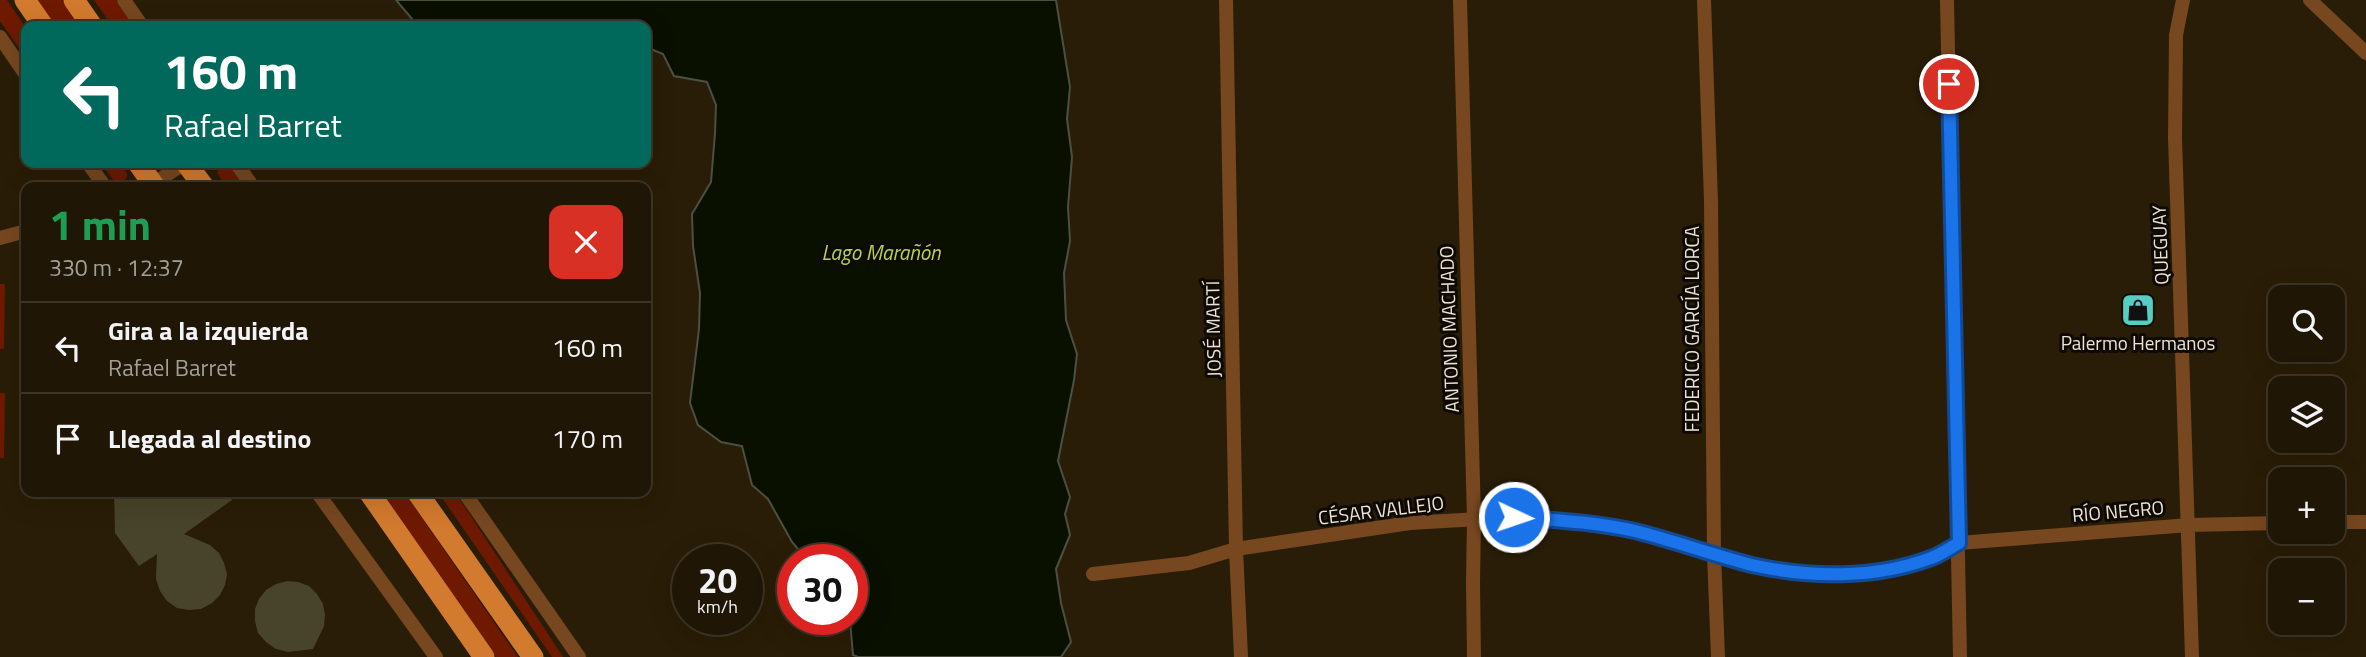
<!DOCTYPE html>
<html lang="es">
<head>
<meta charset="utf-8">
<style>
  :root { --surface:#201605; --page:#281f0f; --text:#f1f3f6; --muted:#a29f9a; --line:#3d3527 }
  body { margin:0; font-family:"Titillium Web",sans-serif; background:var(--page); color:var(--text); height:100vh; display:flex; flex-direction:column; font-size:26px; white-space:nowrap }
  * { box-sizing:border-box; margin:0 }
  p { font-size:23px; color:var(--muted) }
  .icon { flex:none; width:38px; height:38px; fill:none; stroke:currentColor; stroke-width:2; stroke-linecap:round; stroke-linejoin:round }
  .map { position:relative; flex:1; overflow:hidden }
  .sheet { position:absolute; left:21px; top:182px; width:630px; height:315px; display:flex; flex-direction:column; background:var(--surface); border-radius:14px; box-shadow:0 7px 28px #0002,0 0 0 2px var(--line) }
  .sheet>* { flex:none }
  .top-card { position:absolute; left:21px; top:21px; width:630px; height:147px; border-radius:14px; box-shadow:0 7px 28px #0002,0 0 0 2px var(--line); background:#00695c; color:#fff; overflow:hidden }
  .fabs { position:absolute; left:2268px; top:285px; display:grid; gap:14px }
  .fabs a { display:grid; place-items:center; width:77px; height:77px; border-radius:14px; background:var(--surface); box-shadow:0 7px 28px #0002,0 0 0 2px var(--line); font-size:35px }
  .speed { position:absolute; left:672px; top:544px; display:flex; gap:14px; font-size:35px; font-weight:700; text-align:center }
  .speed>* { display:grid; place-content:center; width:91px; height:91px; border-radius:50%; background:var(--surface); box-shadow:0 7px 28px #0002,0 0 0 2px var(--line); line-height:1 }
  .speed small { font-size:18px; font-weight:400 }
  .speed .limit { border:10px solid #d22; background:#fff; color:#111 }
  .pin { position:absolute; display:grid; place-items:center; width:60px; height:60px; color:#fff; margin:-30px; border:4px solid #fff; border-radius:50%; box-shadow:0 2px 7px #0007 }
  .me { position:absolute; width:77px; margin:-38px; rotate:93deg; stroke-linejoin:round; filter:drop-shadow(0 0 5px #0008) }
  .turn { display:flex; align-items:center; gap:24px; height:147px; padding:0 28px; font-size:32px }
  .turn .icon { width:91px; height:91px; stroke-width:2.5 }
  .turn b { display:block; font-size:49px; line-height:60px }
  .round { display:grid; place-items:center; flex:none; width:74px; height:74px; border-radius:14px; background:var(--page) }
  .overview { display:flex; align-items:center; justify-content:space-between; height:119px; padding:0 28px }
  h1 { font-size:42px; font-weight:700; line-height:52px; color:#1e9e55 }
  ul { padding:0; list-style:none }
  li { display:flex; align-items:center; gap:21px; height:91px; padding:0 28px; border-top:2px solid var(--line) }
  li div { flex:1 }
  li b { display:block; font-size:26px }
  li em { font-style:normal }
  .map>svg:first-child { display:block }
</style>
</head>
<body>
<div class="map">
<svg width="2366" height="657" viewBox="0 0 2366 657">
  <rect width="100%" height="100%" fill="#2a1d07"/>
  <path fill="#6f1901" d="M 0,0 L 7,0 L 26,28 L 26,58 L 0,21 Z
    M 37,0 L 62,0 L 81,26 L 55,26 Z
    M 94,0 L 116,0 L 134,26 L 112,26 Z
    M 101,163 L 119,163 L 127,173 L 127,177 L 122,183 L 114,181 Z
    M 229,164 L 245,187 L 227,187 L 217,173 L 219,168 Z
    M 0,284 L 5,284 L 4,349 L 0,349 Z
    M 0,393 L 5,393 L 4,458 L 0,458 Z
    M 382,492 L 404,492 L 518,657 L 496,657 Z
    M 438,492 L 455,492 L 563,657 L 552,657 Z"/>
  <path fill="#091000" stroke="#4d4f40" stroke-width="2" d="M 396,0 L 1056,0 L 1070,87 L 1067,119 L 1072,157 L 1068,207 L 1070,241 L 1064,273 L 1066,320 L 1077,354 L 1074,380 L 1058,461 L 1070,497 L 1065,514 L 1070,535 L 1056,569 L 1061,603 L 1071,642 L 1061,657 L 858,657 L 853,655 L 850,620 L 852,620 L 852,560 L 807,560 L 792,542 L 768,499 L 752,485 L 742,446 L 721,442 L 698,425 L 690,403 L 699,329 L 700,293 L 693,246 L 692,214 L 711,182 L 715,133 L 716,105 L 707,82 L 674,76 L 663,54 L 646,47 L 646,26 L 591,26 L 578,23 L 573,26 L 418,26 Z"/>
  <path fill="#48442b" d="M 114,492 L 225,492 L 232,500 L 184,534 L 210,545 L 219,553 L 224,563 L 227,574 L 225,585 L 220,595 L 212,603 L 201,609 L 189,610 L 177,608 L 167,601 L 160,591 L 156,579 L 157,554 L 139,566 L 115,533 Z
    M 287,581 L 298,582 L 309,586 L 317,594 L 323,604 L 325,615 L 324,626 L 313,649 L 288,652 L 276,649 L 266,642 L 258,633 L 255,621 L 255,609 L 259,599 L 266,590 L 276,584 Z"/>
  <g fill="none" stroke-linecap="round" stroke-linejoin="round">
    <path stroke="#774720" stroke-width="14" d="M 124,0 L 142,26
      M 1226,0 L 1236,549 L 1241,657
      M 1460,0 L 1474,519 L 1473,583 L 1474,657
      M 1704,0 L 1711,201 L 1714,554 L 1718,657
      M 1947,0 L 1960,657
      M 2183,0 L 2176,35 L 2175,138 L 2192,657
      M 2310,0 L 2366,53
      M 0,37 L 26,75
      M 88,163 L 105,187
      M 236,163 L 253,187
      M 148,187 L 185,163
      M 0,238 L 26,231
      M 317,492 L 436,657
      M 464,492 L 579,657
      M 2333,522 L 2366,522
      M 1093,574 L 1189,563 L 1236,549 L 1410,523 L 1514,517 L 1555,520 L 1632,531 L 1754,565 L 1796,572 L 1844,574 L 1873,573 L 1933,558 L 1959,543 L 2189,525 L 2280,523"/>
    <path stroke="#d27a2e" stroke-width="21" d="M 25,0 L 43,26
      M 74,0 L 92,26
      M 138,163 L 155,187
      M 186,163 L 204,187
      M 369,492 L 484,657
      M 417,492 L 533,657"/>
  </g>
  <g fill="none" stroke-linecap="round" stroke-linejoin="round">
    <g stroke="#114b97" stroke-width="18">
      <path id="route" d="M 1514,517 C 1554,520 1595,522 1635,531 C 1675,541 1713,555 1752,565 C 1810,578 1875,579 1931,558 C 1940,555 1950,548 1959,543 L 1949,84"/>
    </g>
    <use href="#route" stroke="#1a73e8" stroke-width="12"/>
  </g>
  <defs>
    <g id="shop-square" transform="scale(1.75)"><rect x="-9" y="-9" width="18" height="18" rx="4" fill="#56cec4" stroke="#0e0902"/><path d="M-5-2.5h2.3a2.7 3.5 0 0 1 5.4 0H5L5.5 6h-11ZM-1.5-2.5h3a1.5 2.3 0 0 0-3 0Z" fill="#111"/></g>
  </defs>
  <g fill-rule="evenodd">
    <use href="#shop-square" x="2138" y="310"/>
  </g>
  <g text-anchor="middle" stroke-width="6" stroke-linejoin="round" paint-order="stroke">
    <g font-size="19" fill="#ece3d6" stroke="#0e0902">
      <text transform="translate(2160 245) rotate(-92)" y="7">QUEGUAY</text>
      <text transform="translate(1213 329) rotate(-91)" y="7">JOSÉ MARTÍ</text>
      <text transform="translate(1449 329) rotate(-92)" y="7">ANTONIO MACHADO</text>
      <text transform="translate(1692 329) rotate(-90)" y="7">FEDERICO GARCÍA LORCA</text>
      <text transform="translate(1381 510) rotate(-7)" y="7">CÉSAR VALLEJO</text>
      <text transform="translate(2118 511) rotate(-5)" y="7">RÍO NEGRO</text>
    </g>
    <g font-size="19" fill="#ece3d6" stroke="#0e0902">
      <text x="2138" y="350">Palermo Hermanos</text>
    </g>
    <g font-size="21" font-style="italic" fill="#b3d454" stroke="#0e0902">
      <text x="881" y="260">Lago Marañón</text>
    </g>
  </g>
</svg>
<div class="fabs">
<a><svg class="icon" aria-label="search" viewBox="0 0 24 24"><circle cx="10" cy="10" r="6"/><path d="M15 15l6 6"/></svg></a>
<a><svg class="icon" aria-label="layers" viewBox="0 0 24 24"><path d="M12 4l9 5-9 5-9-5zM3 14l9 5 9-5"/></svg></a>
<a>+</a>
<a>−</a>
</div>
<div class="speed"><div>20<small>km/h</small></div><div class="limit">30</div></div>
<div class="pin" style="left:1949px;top:84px;background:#d93025"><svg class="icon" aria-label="arrive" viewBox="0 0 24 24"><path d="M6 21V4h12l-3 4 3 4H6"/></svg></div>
<svg class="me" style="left:1514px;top:517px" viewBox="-20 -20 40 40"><circle r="17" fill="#1a73e8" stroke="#fff" stroke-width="3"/><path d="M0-11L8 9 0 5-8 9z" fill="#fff"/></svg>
<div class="top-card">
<div class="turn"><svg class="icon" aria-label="left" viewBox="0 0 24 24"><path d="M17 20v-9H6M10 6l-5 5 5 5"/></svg><div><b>160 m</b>Rafael Barret</div></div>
</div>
<section class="sheet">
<div class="overview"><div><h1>1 min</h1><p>330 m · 12:37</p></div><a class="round" style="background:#d93025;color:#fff"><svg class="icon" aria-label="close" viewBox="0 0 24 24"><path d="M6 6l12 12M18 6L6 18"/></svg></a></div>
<ul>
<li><svg class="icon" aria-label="left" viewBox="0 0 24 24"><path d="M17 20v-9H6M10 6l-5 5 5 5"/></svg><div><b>Gira a la izquierda</b><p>Rafael Barret</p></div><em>160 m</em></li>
<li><svg class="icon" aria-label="arrive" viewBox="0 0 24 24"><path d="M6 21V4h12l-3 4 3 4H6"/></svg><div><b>Llegada al destino</b></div><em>170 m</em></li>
</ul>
</section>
</div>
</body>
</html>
